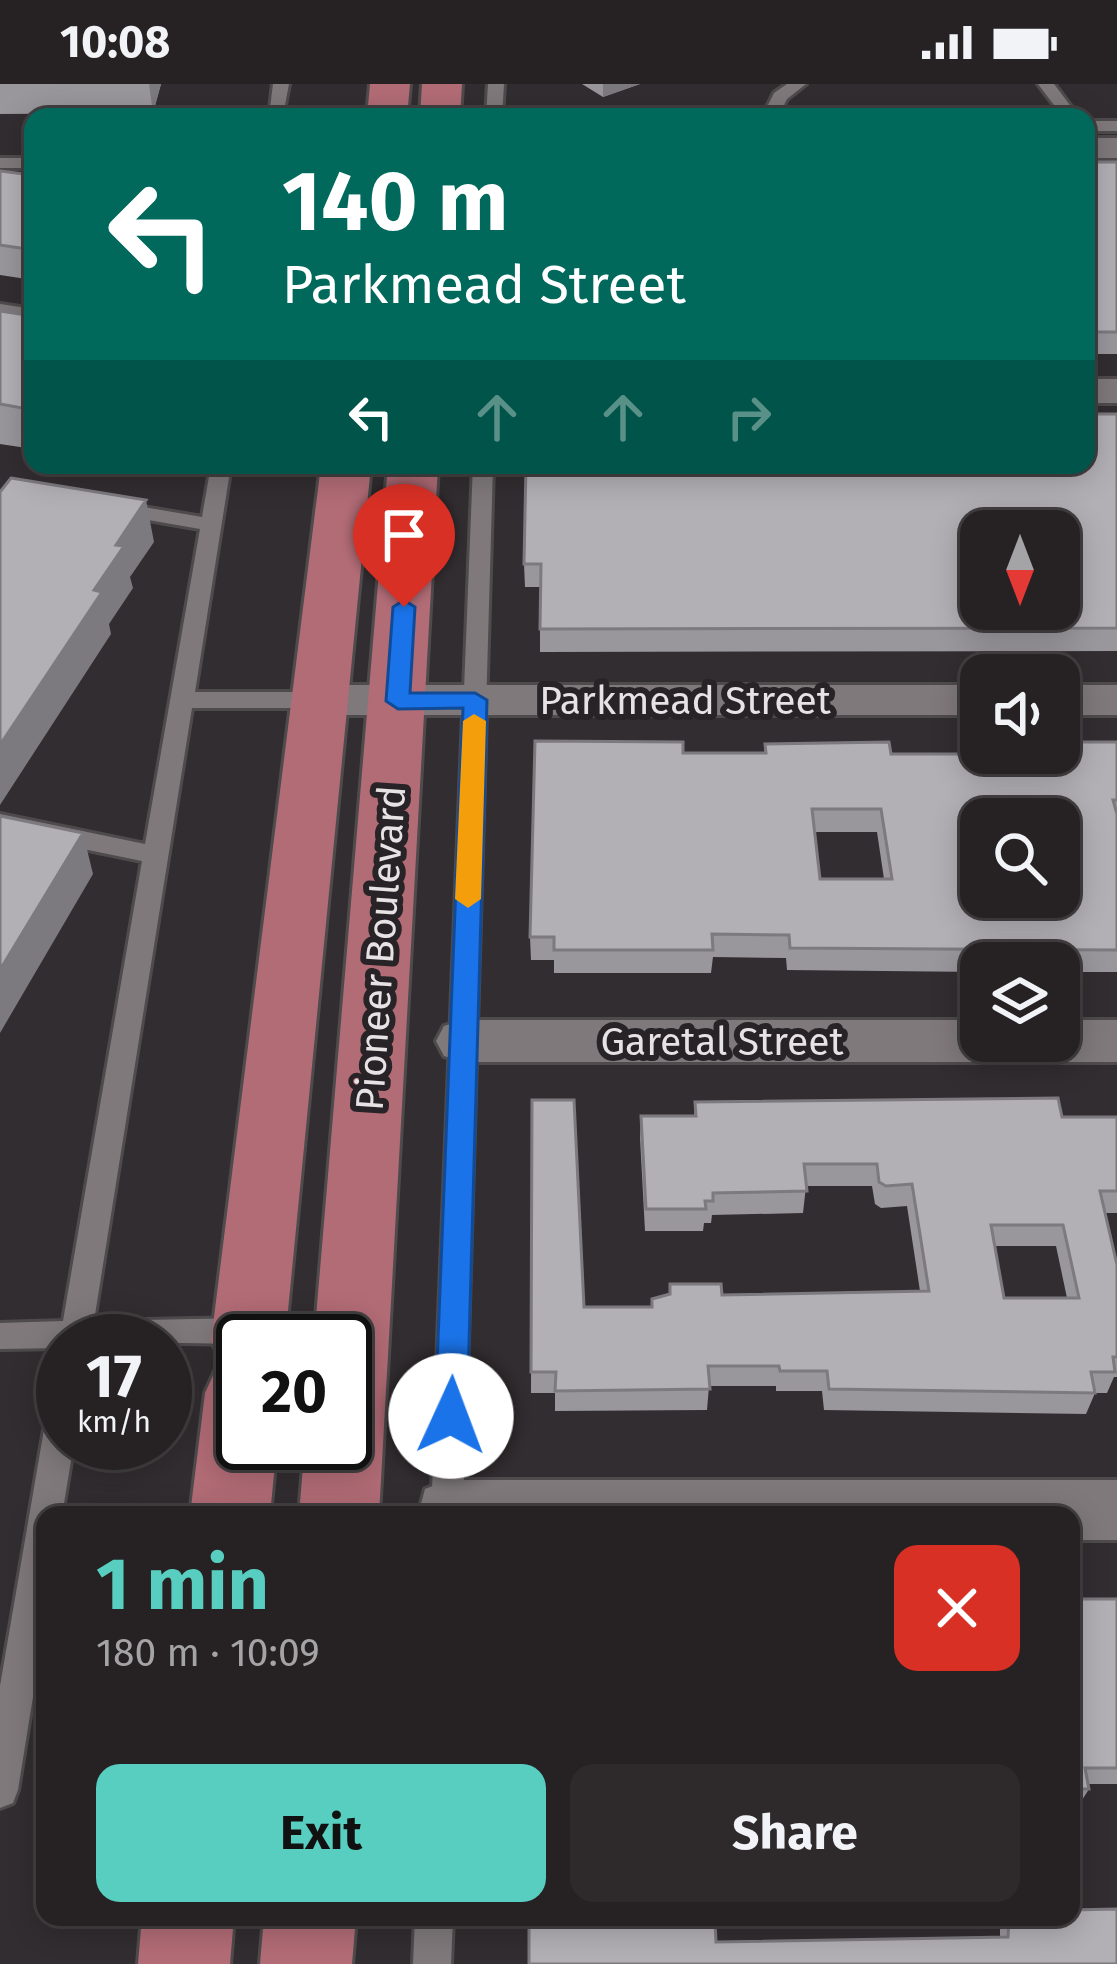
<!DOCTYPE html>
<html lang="en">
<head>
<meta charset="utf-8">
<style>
  :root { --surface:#262224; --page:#2e2a2c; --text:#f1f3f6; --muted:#a4a4a6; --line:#423f41; --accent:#58cec0 }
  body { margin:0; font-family:"Fira Sans",sans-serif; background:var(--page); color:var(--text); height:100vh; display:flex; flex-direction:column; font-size:45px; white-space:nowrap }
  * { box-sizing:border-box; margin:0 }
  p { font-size:39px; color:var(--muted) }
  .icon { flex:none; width:66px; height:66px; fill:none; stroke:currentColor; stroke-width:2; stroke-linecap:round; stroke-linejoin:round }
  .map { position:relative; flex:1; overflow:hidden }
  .drawer { position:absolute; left:36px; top:1422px; width:1044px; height:420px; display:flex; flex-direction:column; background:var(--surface); border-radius:24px; box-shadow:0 6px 30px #0003,0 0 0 3px var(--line) }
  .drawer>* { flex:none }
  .top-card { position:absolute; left:24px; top:24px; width:1071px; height:366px; border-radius:24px; box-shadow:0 6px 30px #0003,0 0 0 3px var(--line); background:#00695c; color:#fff; overflow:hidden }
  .needle { width:78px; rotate:180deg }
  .buttons { position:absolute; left:960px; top:426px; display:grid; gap:24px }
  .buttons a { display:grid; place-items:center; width:120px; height:120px; border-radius:24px; background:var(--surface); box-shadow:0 6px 30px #0003,0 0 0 3px var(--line); font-size:60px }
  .speed { position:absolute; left:36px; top:1230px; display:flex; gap:24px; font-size:60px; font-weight:700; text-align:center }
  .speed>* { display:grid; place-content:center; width:156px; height:156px; border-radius:50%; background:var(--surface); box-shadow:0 6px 30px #0003,0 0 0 3px var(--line); line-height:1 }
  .speed small { font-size:30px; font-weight:400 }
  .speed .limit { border:6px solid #111; border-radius:18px; background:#fff; color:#111 }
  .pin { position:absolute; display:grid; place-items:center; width:102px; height:102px; color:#fff; margin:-123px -51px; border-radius:50% 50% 50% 0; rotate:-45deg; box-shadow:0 0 12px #0007 }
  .pin .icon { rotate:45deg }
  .me { position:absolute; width:132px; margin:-66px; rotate:2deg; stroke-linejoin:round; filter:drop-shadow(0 0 9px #0008) }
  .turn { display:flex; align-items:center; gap:42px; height:252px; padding:0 60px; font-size:54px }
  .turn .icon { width:156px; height:156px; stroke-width:2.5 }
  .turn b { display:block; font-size:84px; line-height:102px }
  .lanes { display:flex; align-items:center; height:114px; padding:0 60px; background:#0003; justify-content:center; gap:60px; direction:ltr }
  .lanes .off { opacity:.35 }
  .round { display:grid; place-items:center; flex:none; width:126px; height:126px; border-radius:24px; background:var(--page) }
  .overview { display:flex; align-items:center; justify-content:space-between; height:204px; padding:0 60px }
  h1 { font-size:72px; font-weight:700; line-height:90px; color:var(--accent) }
  .button { display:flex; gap:24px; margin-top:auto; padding:24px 60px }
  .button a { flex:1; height:138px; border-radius:24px; background:var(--accent); color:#111; font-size:48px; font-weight:700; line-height:138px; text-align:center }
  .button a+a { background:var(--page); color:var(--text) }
  .status { display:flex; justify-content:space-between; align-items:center; height:84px; padding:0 60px; background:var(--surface); direction:ltr }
  .status svg { height:33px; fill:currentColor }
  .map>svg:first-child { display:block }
</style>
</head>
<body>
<div class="status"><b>10:08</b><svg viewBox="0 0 49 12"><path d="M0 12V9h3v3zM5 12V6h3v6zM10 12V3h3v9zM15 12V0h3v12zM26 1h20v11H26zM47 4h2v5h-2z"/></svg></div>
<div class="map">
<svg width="1117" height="1880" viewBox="0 0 1117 1880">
  <rect width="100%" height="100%" fill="#322d30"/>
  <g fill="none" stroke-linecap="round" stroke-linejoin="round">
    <g stroke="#4f4b4d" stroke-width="6">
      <path id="service" d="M 273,0 L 289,0 L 284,26 L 298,33 L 269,32 Z
        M 488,0 L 504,0 L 502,33 L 486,33 Z
        M 787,0 L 806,0 L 787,15 L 778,33 L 762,33 L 774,9 Z
        M 1038,0 L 1054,0 L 1079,33 L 1063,33 Z
        M 1086,37 L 1117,37 L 1117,47 L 1086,47 Z
        M 0,74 L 33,74 L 33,84 L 0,84 Z
        M 0,220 L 33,225 L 33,237 L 0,232 Z
        M 211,381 L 231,381 L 195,608 L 318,608 L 330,616 L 318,624 L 192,624 L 94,1237 L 245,1234 L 256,1238 L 260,1247 L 256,1256 L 243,1260 L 63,1257 L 63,1264 L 0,1265 L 0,1239 L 63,1237 L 142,777 L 0,748 L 0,730 L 145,760 L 200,445 L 114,430 L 103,424 L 114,418 L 202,433 Z
        M 473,381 L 493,381 L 463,1431 L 431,1431 Z
        M 63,1314 L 63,1359 L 74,1359 L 62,1431 L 45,1431 L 45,1538 L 18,1706 L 13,1719 L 0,1724 L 0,1602 L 47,1328 L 52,1318 Z
        M 415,1833 L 453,1833 L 451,1880 L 413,1880 Z"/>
    </g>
    <g stroke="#4f4b4d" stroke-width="6">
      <path id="minor" d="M 1086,54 L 1117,54 L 1117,74 L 1086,74 Z
        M 1086,295 L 1117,295 L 1117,319 L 1086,319 Z
        M 318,601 L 981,601 L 981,631 L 318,631 L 302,627 L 295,616 L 302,605 Z
        M 1059,601 L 1117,601 L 1117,631 L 1059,631 Z
        M 463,936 L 981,936 L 981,957 L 1008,957 L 1000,972 L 981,978 L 463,978 L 444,972 L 436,957 L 444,942 Z
        M 1059,936 L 1117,936 L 1117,978 L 1059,978 L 1040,972 L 1032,957 L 1059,957 Z
        M 448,1396 L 1117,1396 L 1117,1456 L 1071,1456 L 1071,1431 L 418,1431 L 425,1405 Z"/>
    </g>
    <g stroke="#4f4b4d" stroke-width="6">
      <path id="primary" d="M 370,0 L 410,0 L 407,33 L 367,33 Z
        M 422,0 L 462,0 L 460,33 L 420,33 Z
        M 321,381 L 371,381 L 285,1257 L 243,1257 L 243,1359 L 277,1359 L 270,1431 L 190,1431 L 205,1309 L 216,1285 L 226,1282 L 211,1257 Z
        M 388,381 L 438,381 L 379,1431 L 299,1431 L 305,1359 L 345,1359 L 345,1257 L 314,1257 Z
        M 142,1833 L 234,1833 L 230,1880 L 138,1880 Z
        M 264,1833 L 356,1833 L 352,1880 L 260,1880 Z"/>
    </g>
    <use href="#service" fill="#7f797c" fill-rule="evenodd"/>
    <use href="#minor" fill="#7f797c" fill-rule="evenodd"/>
    <use href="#primary" fill="#b26c76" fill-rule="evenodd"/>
  </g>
  <path fill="#99969c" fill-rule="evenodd" d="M 0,0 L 161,0 L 153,29 L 0,30 Z
    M 582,0 L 640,0 L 603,13 Z
    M 1086,78 L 1117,78 L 1117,270 L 1086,270 Z
    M 0,87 L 33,91 L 33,196 L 0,191 Z
    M 0,227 L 33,232 L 33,365 L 0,360 Z
    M 1117,330 L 1117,567 L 540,568 L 540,503 L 525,503 L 524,480 Z
    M 1117,658 L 1117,888 L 1059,888 L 1059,879 L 981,879 L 981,888 L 787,886 L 786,874 L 713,873 L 711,889 L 554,889 L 554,876 L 531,876 L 530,853 L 683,669 L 764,669 L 765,660 L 891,670 L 958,670 L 960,659 ZM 815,748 L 877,748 L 884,795 L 820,795 Z
    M 532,1016 L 584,1223 L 651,1223 L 669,1210 L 670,1200 L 722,1211 L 920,1207 L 907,1122 L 881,1124 L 875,1120 L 872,1102 L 806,1102 L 803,1129 L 712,1131 L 711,1139 L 704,1139 L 703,1147 L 645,1147 L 640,1054 L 641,1032 L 694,1032 L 695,1018 L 1062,1033 L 1117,1033 L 1117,1129 L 1105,1129 L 1117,1181 L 1117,1293 L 1114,1293 L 1107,1309 L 1095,1309 L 1086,1330 L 824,1326 L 822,1307 L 776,1307 L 776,1302 L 709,1302 L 707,1326 L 555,1327 L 555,1309 L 531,1309 ZM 995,1162 L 1056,1162 L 1067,1214 L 1004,1214 Z
    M 1071,1515 L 1117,1515 L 1117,1700 L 1088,1700 L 1089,1705 L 1079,1721 L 1071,1721 Z
    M 1006,1833 L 1071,1833 L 1117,1880 L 529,1880 L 633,1836 L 716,1858 L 1000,1854 L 1000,1843 Z"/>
  <path fill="#7d7a7f" d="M 149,0 L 161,0 L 153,29 Z
    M 603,0 L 640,0 L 603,13 Z
    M 146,416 L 154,458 L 130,493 L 133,504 L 109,540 L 111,550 L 0,721 L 0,661 L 116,461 Z
    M 83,749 L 93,790 L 0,949 L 0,886 Z"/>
  <path fill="#b2afb5" stroke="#7d7a7f" stroke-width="3" fill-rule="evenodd" d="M 1086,78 L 1117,78 L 1117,248 L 1086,248 Z
    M 0,87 L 33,91 L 33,166 L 0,161 Z
    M 0,227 L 33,232 L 33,326 L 0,320 Z
    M 1086,330 L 1117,330 L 1117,544 L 540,545 L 541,480 L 524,480 L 526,381 L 1086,381 ZM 981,447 L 1059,447 L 1059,525 L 981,525 Z
    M 11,394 L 146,416 L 116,461 L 124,462 L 94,506 L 102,508 L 0,661 L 0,408 Z
    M 535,657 L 683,658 L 683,669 L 766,669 L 765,660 L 889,658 L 891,670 L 962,670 L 960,659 L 981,658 L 981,669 L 1059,669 L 1059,658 L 1117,658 L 1117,716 L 1113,716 L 1117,730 L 1117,866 L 790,864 L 789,851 L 712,850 L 713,866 L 554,866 L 554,853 L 530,853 ZM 812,725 L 881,725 L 892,795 L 820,795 ZM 981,735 L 1059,735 L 1059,813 L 981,813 Z
    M 0,732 L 83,749 L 0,886 Z
    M 1058,1014 L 1062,1033 L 1117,1033 L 1117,1107 L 1100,1107 L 1117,1181 L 1117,1273 L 1113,1273 L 1115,1288 L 1091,1288 L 1095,1309 L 829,1305 L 827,1287 L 780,1287 L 779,1282 L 708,1282 L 710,1305 L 555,1307 L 556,1288 L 531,1288 L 532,1016 L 574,1016 L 584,1223 L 652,1223 L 652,1215 L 670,1210 L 670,1200 L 721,1200 L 722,1211 L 929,1207 L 912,1100 L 886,1102 L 879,1098 L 877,1080 L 804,1080 L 807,1107 L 713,1109 L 713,1117 L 705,1117 L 706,1125 L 646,1125 L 641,1032 L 696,1032 L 695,1018 ZM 991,1141 L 1063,1141 L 1079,1214 L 1004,1214 Z
    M 1071,1515 L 1117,1515 L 1117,1684 L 1085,1684 L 1089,1705 L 1071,1705 Z
    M 1117,1825 L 1117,1880 L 529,1880 L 529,1833 L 633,1833 L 633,1836 L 715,1836 L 716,1858 L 1008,1853 L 1009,1833 L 1071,1833 L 1071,1826 Z"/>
  <path fill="#1a73e8" stroke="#114b97" stroke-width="3" d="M 404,516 L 415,523 L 410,609 L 475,609 L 487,616 L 467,1332 L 462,1342 L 451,1347 L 440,1342 L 435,1332 L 463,624 L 398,625 L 386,617 L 393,523 Z"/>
  <path fill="#f59e0b" d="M 474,630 L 486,637 L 481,815 L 468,824 L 455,815 L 463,637 Z"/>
  <g text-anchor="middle" stroke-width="12" stroke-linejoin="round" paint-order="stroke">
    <g font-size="39" fill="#e7e3e5" stroke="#282326">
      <text x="685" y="630">Parkmead Street</text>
      <text transform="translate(380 864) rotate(-86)" y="14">Pioneer Boulevard</text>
      <text x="722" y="971">Garetal Street</text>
    </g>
  </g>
</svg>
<div class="buttons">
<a><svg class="needle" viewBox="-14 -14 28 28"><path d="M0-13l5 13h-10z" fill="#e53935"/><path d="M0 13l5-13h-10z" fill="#a4a4a6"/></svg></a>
<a><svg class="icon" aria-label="sound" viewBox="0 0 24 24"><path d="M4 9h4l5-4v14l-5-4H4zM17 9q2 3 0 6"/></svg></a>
<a><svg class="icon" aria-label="search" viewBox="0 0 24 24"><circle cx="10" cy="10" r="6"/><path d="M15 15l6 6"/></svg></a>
<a><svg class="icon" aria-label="layers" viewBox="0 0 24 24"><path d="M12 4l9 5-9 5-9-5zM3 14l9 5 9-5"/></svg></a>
</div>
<div class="speed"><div>17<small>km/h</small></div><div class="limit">20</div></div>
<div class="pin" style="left:404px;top:523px;background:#d93025"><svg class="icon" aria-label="arrive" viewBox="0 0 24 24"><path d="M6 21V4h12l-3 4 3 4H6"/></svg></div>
<svg class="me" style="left:451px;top:1332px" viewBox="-20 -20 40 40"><circle r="19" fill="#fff"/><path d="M0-13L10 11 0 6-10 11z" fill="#1a73e8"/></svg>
<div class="top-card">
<div class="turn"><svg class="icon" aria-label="left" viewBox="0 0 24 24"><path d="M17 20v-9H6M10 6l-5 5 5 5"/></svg><div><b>140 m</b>Parkmead Street</div></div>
<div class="lanes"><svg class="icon" aria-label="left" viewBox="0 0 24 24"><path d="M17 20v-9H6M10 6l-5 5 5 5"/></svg><svg class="icon off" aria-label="ahead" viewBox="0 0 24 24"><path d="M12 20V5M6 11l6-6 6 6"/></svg><svg class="icon off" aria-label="ahead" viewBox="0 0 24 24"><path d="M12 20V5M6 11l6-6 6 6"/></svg><svg class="icon off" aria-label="right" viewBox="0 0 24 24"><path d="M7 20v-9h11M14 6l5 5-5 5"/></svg></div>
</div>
<section class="drawer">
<div class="overview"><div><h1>1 min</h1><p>180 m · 10:09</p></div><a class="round" style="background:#d93025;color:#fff"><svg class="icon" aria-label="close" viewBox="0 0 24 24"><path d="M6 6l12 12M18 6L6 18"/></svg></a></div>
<div class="button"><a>Exit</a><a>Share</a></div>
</section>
</div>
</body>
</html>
